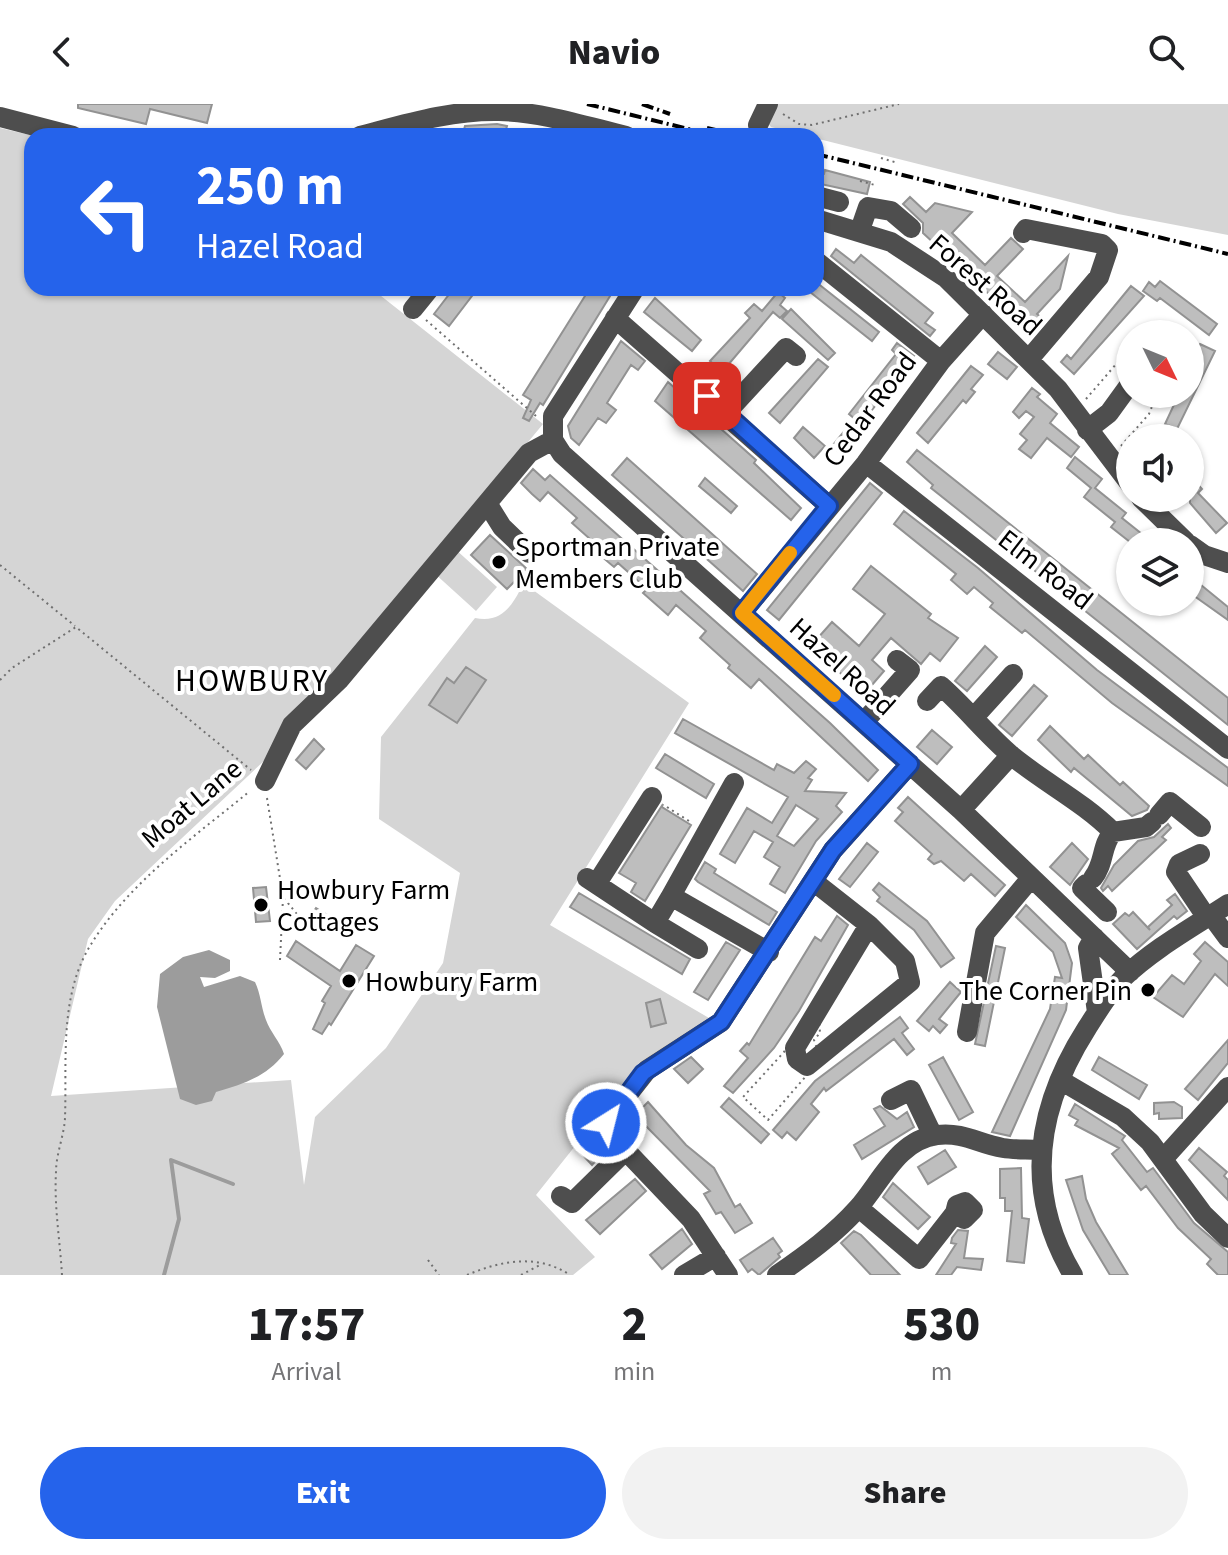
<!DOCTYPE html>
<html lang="en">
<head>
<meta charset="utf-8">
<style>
  :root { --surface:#fff; --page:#f2f2f2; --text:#202124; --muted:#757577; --accent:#2563eb }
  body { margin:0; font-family:"Source Sans 3",sans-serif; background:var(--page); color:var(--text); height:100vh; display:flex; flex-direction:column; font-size:30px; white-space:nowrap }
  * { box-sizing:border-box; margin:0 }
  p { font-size:26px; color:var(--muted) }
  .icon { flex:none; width:44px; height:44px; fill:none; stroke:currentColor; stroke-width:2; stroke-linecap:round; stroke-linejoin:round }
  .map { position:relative; height:1171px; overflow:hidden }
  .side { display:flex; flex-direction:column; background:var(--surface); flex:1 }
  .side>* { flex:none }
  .banner { position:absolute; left:24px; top:24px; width:800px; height:168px; border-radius:24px; box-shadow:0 2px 6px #0004; background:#2563eb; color:#fff; overflow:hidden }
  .needle { width:52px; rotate:133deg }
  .controls { position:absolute; left:1116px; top:216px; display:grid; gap:16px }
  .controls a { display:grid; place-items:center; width:88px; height:88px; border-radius:50%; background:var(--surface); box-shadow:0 2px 6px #0004; font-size:40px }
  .pin { position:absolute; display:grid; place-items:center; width:68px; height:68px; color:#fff; margin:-34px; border-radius:16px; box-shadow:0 4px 12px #0006 }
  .me { position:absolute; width:88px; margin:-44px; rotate:36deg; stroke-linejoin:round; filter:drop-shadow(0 0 6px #0008) }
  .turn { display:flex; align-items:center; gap:28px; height:168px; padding:0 40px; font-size:36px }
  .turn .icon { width:104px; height:104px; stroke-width:2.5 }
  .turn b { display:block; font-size:56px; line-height:68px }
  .eta { display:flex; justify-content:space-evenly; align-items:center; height:136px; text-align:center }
  .eta b { font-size:48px; font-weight:800; line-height:56px }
  .button { display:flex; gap:16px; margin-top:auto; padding:16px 40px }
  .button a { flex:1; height:92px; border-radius:48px; background:var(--accent); color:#fff; font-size:32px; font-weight:800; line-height:92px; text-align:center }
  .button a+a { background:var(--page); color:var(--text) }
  header { display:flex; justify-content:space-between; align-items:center; height:104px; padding:0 40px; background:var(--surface); font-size:36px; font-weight:800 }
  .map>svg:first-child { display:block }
</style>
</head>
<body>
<header><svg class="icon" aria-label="back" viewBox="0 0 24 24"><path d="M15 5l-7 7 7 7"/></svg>Navio<svg class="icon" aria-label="search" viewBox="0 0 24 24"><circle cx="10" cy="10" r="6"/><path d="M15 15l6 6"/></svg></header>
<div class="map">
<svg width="1228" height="1171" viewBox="0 0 1228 1171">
  <rect width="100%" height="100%" fill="#fff"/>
  <path fill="#d5d5d5" d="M 778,0 L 1228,0 L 1228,131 L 1118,110 L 771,23 L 766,17 Z
    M 0,24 L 34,32 L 32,184 L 371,184 L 543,320 L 266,655 L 115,797 L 88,835 L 51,992 L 291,976 L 304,1081 L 315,1013 L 386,944 L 443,859 L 460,769 L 379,715 L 381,633 L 475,514 C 508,521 517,491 530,466 L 540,473 L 533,486 L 689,599 L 550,821 L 709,914 L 642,958 L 536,1091 L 595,1153 L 573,1171 L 0,1171 Z
    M 454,444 L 497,483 L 476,507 L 433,468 Z"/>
  <path fill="#9c9c9c" d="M 209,846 L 230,856 L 230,867 L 215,874 L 200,873 L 204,883 L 240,872 L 255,878 C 261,891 261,903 266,916 C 270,928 280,937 284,950 C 266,973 243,980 216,988 L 212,997 L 196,1001 L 180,995 L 157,903 L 160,870 L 183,853 Z"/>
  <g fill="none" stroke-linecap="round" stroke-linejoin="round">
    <path stroke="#9c9c9c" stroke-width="4" d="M 164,1171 L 179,1115 L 171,1056 L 233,1080"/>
  </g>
  <path fill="#bebebe" stroke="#929292" stroke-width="2" fill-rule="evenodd" d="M 78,0 L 212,0 L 207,19 L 150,5 L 146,20 L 78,4 Z
    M 497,20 L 507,22 L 504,32 L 463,29 L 465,22 Z
    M 825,66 L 870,78 L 867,90 L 816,79 L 816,69 L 824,70 Z
    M 910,93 L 926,108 L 935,99 L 972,108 L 952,129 L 985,161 L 1011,134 L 1023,145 L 997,172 L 1025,198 L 1068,152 L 1060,185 L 1037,210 L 1045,217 L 1033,231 L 923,129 L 923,119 L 903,100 Z
    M 836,145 L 854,159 L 861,151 L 933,209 L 925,219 L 935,226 L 930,232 L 831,152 Z
    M 1160,177 L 1217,220 L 1209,231 L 1160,194 L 1157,197 L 1143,187 L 1149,178 L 1155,183 Z
    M 816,178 L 879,228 L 872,237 L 805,184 L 816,184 Z
    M 1131,182 L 1144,192 L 1074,270 L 1061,258 L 1067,251 L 1071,255 Z
    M 454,184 L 478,184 L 449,222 L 434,210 Z
    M 590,184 L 615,184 L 543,301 L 540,299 L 529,317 L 523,314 L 531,296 L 523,291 Z
    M 778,188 L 785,194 L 780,201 L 787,207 L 780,214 L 773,208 L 722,268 L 710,257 L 750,214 L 745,209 L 754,200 L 762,207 Z
    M 655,194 L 701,236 L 692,247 L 644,208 Z
    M 791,205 L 835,249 L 828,256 L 782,215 Z
    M 621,237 L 645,257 L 638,266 L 631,261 L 607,299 L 616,306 L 606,319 L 598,314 L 579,341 L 571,334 L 568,322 Z
    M 897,239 L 914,252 L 861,320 L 849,310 L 896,250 L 892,246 Z
    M 1200,240 L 1215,247 L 1177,325 L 1165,320 L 1179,290 L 1190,290 L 1190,267 Z
    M 998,248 L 1017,263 L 1007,275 L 988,260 Z
    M 818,255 L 828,263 L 780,319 L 769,309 Z
    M 971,262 L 983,271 L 971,285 L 975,288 L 966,299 L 963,296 L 928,339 L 917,329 Z
    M 668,278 L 756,356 L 754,359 L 801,404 L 791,416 L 655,297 Z
    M 1032,284 L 1040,290 L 1037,293 L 1057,310 L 1050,319 L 1079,343 L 1071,353 L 1047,334 L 1031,354 L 1019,345 L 1027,336 L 1020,330 L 1034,313 L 1026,307 L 1019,314 L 1013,308 Z
    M 851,319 L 862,328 L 844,352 L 832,342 Z
    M 803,323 L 825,342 L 814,354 L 794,334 Z
    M 917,346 L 1228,594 L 1228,621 L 931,384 L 933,381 L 907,358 Z
    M 1075,353 L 1102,375 L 1095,384 L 1126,409 L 1122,414 L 1152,438 L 1130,438 L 1111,423 L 1115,418 L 1084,393 L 1091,384 L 1067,364 Z
    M 627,354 L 757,470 L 743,487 L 612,371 Z
    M 533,365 L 545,376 L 550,371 L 830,619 L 878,666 L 868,677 L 759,575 L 751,584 L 728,564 L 730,561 L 700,534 L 706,527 L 676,501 L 668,511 L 643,489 L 647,485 L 618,459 L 614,463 L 595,447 L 599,443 L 572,419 L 577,414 L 548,388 L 540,397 L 532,390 L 521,379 Z
    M 1190,372 L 1202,385 L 1198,389 L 1227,419 L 1216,429 L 1190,399 Z
    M 705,374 L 737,402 L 731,409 L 699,382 Z
    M 870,379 L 882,389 L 779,516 L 767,506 Z
    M 904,407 L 978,464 L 1097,566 L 1228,664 L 1228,682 L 1112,599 L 1025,526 L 1022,529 L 990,503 L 993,499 L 974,483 L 967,490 L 951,476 L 956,470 L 894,420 Z
    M 490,431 L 527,465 L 507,485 L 471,451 Z
    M 871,462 L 931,510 L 928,514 L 958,534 L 940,557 L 930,549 L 921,560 L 891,534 L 872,556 L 884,567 L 865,589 L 809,544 L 832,518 L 859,542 L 885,510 L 853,485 Z
    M 1190,472 L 1228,503 L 1228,516 L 1190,489 Z
    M 985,542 L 997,553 L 967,587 L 955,577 Z
    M 466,563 L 486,576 L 457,619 L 429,601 L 447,574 L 454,579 Z
    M 1034,581 L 1047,592 L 1012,632 L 999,621 Z
    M 683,615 L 774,666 L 777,660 L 794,669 L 806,657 L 816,665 L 808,674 L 812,676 L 805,687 L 846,689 L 836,702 L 842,708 L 816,737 L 785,789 L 770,780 L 780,763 L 764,753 L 773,738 L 754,727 L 735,759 L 720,750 L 747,704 L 772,719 L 788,693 L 675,629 ZM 796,701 L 818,715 L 794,742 L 777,732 Z
    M 1050,622 L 1084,655 L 1088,651 L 1120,681 L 1123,678 L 1149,702 L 1147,706 L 1132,712 L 1074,664 L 1071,668 L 1038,636 Z
    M 932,626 L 952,643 L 937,660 L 917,643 Z
    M 314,635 L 324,645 L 306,665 L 296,656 Z
    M 665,650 L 714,680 L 706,694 L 656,664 Z
    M 908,693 L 1005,781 L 995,792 L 971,770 L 964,777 L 941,757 L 934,760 L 928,755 L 932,750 L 895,717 L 903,708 L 898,704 Z
    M 663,700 L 662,703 L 691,721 L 645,797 L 631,788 L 636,779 L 619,769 Z
    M 1168,720 L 1171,724 L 1162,733 L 1166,736 L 1112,787 L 1108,782 L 1103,787 L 1101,784 L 1114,761 L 1138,737 L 1154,733 Z
    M 867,739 L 878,748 L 850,783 L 839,775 Z
    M 1072,739 L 1088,755 L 1070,781 L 1050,763 Z
    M 705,758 L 716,765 L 714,769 L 777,808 L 769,821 L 698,778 L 695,775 Z
    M 879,779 L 927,817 L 954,854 L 941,863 L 914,826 L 877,797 L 880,793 L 873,786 Z
    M 266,783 L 270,817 L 256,818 L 253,784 Z
    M 579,789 L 690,855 L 682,870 L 570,803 Z
    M 1175,790 L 1187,807 L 1177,815 L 1174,812 L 1137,845 L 1113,820 L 1125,809 L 1129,812 L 1133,808 L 1150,826 L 1148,823 L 1172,801 L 1167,796 Z
    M 1026,801 L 1065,839 L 1072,859 L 1066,906 L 1010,1032 L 992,1028 L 1050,905 L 1055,873 L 1062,874 L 1053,848 L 1016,813 Z
    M 316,804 L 352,826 L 347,835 L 310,813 Z
    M 837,812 L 848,821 L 799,907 L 774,944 L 733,989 L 724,982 L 748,954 L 740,947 L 747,939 L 749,941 L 815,833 L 821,837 Z
    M 296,837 L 340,867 L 356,841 L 374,852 L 331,921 L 329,919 L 322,930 L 313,925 L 325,899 L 322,897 L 331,882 L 287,852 Z
    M 726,838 L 740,846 L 708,896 L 694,888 Z
    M 1205,838 L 1228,858 L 1228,882 L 1215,870 L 1183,913 L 1153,893 L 1172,871 L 1184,880 L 1201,857 L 1194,850 Z
    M 996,842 L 1005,844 L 985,942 L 975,940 Z
    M 950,878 L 961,888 L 939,915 L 947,921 L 940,929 L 933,922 L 929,927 L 917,917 Z
    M 660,895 L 666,919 L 651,923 L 646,899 Z
    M 900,913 L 908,924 L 902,929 L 914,945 L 907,951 L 894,935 L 826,987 L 824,984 L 811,1000 L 819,1008 L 796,1036 L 787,1028 L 782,1034 L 773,1026 L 815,977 Z
    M 1228,936 L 1228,959 L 1198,996 L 1185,985 Z
    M 691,953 L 703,965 L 688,979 L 674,965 Z
    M 943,953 L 973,1008 L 959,1016 L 929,961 Z
    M 1099,953 L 1147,981 L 1139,995 L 1092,966 Z
    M 729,994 L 769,1030 L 761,1039 L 721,1003 Z
    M 648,998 L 686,1041 L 714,1064 L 735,1103 L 740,1100 L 752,1119 L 735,1129 L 721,1108 L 716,1110 L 704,1090 L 710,1087 L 635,1011 Z
    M 1174,998 L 1182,1003 L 1182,1014 L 1159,1015 L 1159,1009 L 1154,1010 L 1154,999 Z
    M 1075,1000 L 1125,1032 L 1122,1036 L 1147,1068 L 1153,1064 L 1194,1119 L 1228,1148 L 1228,1171 L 1218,1171 L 1207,1160 L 1211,1155 L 1178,1124 L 1146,1082 L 1141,1086 L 1112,1050 L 1119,1044 L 1075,1021 L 1078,1016 L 1069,1011 Z
    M 880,1002 L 897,1015 L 907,1008 L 914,1023 L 862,1055 L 854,1041 L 885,1022 L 874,1005 Z
    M 592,1034 L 605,1046 L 592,1061 L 579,1047 Z
    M 1199,1044 L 1227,1068 L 1224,1072 L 1228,1076 L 1228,1096 L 1189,1056 Z
    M 945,1046 L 956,1063 L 928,1080 L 918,1063 Z
    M 1021,1064 L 1022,1114 L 1029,1115 L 1024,1159 L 1007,1157 L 1012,1107 L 1005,1107 L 1005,1094 L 1000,1094 L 1000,1065 Z
    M 1082,1072 L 1086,1095 L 1096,1118 L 1128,1171 L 1110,1171 L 1083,1126 L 1066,1076 Z
    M 635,1075 L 646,1087 L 600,1130 L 586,1116 Z
    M 893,1079 L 930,1113 L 918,1125 L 883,1093 Z
    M 682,1125 L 692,1140 L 662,1165 L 650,1151 Z
    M 958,1126 L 968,1127 L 964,1154 L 983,1155 L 981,1166 L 957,1163 L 951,1171 L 936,1171 L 956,1140 L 951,1139 L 952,1134 Z
    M 854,1127 L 861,1131 L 900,1171 L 871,1171 L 841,1139 Z
    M 773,1134 L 782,1147 L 778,1150 L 780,1153 L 759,1171 L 752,1165 L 748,1168 L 740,1156 Z"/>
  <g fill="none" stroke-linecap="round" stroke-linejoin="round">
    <path stroke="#707070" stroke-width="2" stroke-dasharray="2 4" stroke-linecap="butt" d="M 783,10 L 799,20 L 812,21 L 899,0
      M 775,27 L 793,32
      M 771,30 L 778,32
      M 881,54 L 898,59
      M 860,77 L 875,81
      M 426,216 L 536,312
      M 1142,230 L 1146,225 L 1152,230
      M 1086,295 L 1130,244
      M 1121,342 L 1149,310 L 1157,290
      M 0,461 L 75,522
      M 0,576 L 12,564 L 76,523 L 251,666
      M 267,694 L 283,793 L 301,815
      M 667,703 L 692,719
      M 280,856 L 283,794
      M 810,906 L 819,913 L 820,929 L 814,936 L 822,959 L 806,972 L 768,1016 L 743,993 L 784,948 Z
      M 428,1156 L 439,1171
      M 62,1171 C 60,1137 54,1102 56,1068 C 56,1050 64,1032 65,1014 C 67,958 59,893 90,842 C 128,779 194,733 250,687
      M 467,1171 C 500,1157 537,1149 570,1171
      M 521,1171 L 540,1161"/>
    <path stroke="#4e4e4e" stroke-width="20" d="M 0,13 L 73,32
      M 758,21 L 768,0
      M 360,32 C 406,20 451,6 499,7 C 542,8 585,22 626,32
      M 816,92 L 839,98
      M 816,115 L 891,138 L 946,174 L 1058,285 L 1130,380
      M 860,126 L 868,103 L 891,107 L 911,124
      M 1023,129 L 1026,125 L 1102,140 L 1108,146 L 1099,173 L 1030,254
      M 816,157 L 941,257
      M 635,184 L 553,312 L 553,336 L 562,350 L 961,706 L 1130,868
      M 413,205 L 430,184
      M 615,214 L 829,402
      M 726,309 L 786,244 L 796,252
      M 1087,326 L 1109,309 L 1130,280
      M 866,359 L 1228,645
      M 1141,394 L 1186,438
      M 487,399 L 502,423 L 529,449
      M 1190,441 L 1204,451 L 1228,459
      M 742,509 L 866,359 L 941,257 L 983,210
      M 927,597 L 941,582 C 966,604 987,631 1012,652 C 1045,679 1083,698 1113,728
      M 975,612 L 1013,570
      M 864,618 L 910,566 L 897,556
      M 265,677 L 292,621 L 339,576 L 529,349 L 553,336
      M 734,679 L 671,792 L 769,848
      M 961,706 L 1011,651
      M 1159,711 L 1170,698 L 1201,723
      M 1200,750 L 1179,760 L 1176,768 L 1207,814
      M 587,774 L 655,819 L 671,792
      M 1093,774 C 1105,759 1101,741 1113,728 L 1146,723 L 1152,718
      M 813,777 L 869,821 L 905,857 L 910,878 L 807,962 L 797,955 L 795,944 L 869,821
      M 597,779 L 652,693
      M 1086,780 L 1082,784 L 1107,808
      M 1211,811 L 1228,834
      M 655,819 L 698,845
      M 1094,833 L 1088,844 L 1097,908
      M 967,928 L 985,829 L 1031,774
      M 1060,976 L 1123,1013 L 1150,1038 L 1203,1110 L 1228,1134
      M 891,996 L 911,986 L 933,1032
      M 1164,1054 L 1228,983
      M 561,1092 L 572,1099 L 625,1047
      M 859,1104 L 919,1155 L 955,1109 L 957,1101 L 965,1098 L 973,1106 L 964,1115 L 955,1109
      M 684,1171 L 716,1152
      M 728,1171 L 691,1115 L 611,1031 L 607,1017 L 647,966 L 721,918 L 833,746 L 910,660
      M 777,1171 C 806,1151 835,1130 858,1104 C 881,1078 898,1036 937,1031 C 965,1028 978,1040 1003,1044 C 1015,1046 1028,1045 1040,1046
      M 1073,1171 C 1023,1087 1036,1004 1087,924 C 1098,907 1109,888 1123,874 C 1153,845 1193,823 1228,800"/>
    <path stroke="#000" stroke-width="4" stroke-dasharray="12 4 2 4" stroke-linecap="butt" d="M 587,0 L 717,32
      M 642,0 L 670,10
      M 707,24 L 742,32
      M 816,50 L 1228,150"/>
  </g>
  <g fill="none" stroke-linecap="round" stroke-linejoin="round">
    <g stroke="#184099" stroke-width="20">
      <path id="route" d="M 606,1019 L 643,969 L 721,918 L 833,746 L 910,660 L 742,509 L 829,402 L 707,292"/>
    </g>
    <use href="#route" stroke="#2563eb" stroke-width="14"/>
    <path stroke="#f59e0b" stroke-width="14" d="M 790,449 L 742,509 L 834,591"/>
  </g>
  <g fill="#000" stroke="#fff" stroke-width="3">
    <circle cx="499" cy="458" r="8"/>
    <circle cx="261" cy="801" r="8"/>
    <circle cx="349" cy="877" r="8"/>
    <circle cx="1148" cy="886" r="8"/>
  </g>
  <g text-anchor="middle" stroke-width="8" stroke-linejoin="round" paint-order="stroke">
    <g font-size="28" fill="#000" stroke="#fff">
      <text transform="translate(986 180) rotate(41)" y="10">Forest Road</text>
      <text transform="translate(869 305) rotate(-53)" y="10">Cedar Road</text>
      <text transform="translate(1046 465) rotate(38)" y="10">Elm Road</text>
      <text transform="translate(843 562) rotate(42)" y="10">Hazel Road</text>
      <text transform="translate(191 699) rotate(-40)" y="10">Moat Lane</text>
    </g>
    <g font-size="28" fill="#000" stroke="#fff" text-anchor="start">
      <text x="515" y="452">Sportman Private<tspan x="515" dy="32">Members Club</tspan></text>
      <text x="277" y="795">Howbury Farm<tspan x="277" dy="32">Cottages</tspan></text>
      <text x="365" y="887">Howbury Farm</text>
      <text x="1132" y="896" text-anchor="end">The Corner Pin</text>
    </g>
    <g font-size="32" letter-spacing="2" fill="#000" stroke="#fff">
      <text x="252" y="587">HOWBURY</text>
    </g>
  </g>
</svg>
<div class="controls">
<a><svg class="needle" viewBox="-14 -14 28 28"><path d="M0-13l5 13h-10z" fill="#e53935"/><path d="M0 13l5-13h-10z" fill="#757577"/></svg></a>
<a><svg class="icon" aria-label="sound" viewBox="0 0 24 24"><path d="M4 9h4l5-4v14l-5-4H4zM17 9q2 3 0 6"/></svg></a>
<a><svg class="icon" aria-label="layers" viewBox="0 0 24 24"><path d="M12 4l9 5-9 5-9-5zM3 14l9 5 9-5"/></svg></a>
</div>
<div class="pin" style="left:707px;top:292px;background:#d93025"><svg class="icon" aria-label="arrive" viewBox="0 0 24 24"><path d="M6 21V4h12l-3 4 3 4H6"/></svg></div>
<svg class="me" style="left:606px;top:1019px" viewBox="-20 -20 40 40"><circle r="17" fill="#2563eb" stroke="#fff" stroke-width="3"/><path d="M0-11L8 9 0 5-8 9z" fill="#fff"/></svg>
<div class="banner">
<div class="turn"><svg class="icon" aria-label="left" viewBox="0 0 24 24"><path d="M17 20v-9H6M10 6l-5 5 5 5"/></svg><div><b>250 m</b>Hazel Road</div></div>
</div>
</div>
<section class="side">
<div class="eta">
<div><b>17:57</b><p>Arrival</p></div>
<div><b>2</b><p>min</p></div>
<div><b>530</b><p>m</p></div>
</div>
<div class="button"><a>Exit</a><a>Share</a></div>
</section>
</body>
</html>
